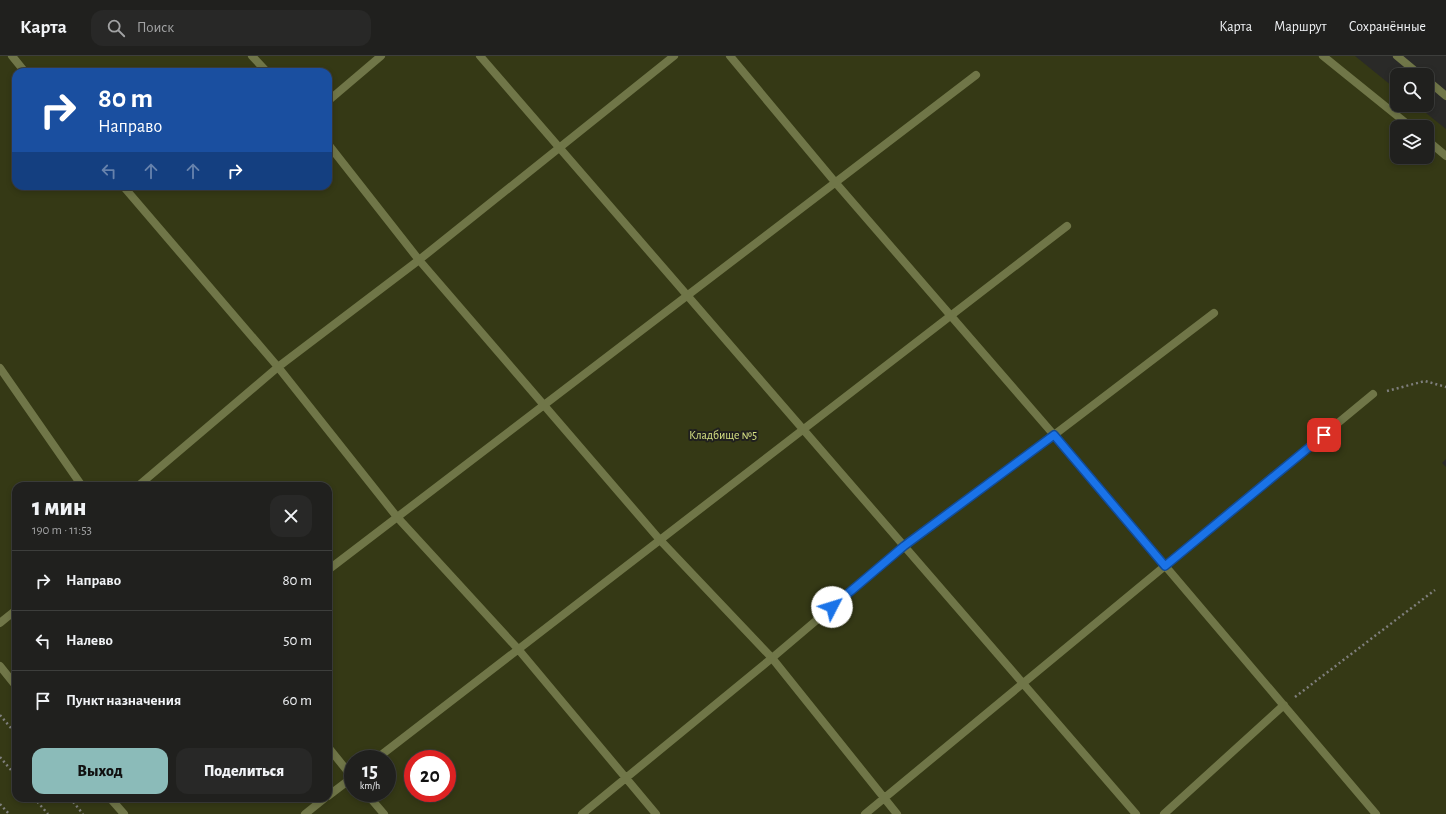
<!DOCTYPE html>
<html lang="ru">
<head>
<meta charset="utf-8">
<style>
  :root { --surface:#20201e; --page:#282827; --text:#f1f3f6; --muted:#a2a3a4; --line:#3d3e3c; --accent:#8bbbb9 }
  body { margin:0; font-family:"Alegreya Sans",sans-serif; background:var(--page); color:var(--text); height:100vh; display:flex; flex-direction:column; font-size:15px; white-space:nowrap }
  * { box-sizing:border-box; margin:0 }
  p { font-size:13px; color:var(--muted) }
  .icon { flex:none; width:22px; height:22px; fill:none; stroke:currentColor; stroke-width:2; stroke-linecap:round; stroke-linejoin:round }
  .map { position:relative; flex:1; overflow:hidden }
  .side { position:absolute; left:12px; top:426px; width:320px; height:320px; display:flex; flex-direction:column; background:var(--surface); border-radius:12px; box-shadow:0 2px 6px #0003,0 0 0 1px var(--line) }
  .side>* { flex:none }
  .guide { position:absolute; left:12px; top:12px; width:320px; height:122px; border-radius:12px; box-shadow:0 2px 6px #0003,0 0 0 1px var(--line); background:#1a4fa0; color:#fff; overflow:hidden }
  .buttons { position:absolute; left:1390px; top:12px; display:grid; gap:8px }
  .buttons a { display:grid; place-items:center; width:44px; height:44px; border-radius:8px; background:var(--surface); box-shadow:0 2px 6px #0003,0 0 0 1px var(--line); font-size:20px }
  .speed { position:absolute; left:344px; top:694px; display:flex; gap:8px; font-size:20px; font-weight:700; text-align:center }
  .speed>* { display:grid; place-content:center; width:52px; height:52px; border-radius:50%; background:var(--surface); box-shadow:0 2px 6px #0003,0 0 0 1px var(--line); line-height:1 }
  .speed small { font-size:10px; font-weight:400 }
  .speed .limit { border:6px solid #d22; background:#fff; color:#111 }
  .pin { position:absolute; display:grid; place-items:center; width:34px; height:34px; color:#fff; margin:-17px; border-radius:8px; box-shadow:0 2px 6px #0006 }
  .me { position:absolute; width:44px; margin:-22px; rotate:50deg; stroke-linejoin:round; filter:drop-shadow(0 0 3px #0008) }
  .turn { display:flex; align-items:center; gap:14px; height:84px; padding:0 20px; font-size:18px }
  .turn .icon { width:52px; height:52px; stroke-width:2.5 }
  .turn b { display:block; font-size:28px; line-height:34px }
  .lanes { display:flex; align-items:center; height:38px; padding:0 20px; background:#0003; justify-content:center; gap:20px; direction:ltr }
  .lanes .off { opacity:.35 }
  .round { display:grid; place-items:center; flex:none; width:42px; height:42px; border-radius:12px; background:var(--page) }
  .head { display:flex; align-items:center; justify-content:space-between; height:68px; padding:0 20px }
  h1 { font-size:24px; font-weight:800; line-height:30px }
  .cta { display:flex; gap:8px; margin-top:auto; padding:8px 20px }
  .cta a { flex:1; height:46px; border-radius:12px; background:var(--accent); color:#111; font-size:16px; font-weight:800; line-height:46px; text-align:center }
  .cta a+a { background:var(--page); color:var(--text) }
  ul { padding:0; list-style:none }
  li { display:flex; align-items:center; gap:12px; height:60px; padding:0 20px; border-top:1px solid var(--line) }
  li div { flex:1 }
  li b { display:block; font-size:15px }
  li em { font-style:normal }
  header { display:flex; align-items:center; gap:24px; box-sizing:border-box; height:56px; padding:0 20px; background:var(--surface); border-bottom:1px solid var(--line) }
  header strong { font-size:19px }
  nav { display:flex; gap:22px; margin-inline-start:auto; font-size:14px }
  .search { width:280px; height:36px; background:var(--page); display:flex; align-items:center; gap:10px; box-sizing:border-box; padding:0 14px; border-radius:12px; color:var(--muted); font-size:15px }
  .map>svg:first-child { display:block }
</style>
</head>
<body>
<header>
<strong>Карта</strong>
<div class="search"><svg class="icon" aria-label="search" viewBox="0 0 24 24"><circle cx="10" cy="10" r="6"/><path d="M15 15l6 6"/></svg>Поиск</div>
<nav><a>Карта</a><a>Маршрут</a><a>Сохранённые</a></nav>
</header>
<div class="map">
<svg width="1446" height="758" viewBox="0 0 1446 758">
  <rect width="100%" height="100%" fill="#2a2a28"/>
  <path fill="#353915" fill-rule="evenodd" d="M 0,0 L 1355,0 L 1397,34 L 1397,49 L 1416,49 L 1446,73 L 1446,403 L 1442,407 L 1446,411 L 1446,758 L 0,758 ZM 16,16 L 328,16 L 328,130 L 16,130 ZM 1397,71 L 1427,71 L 1427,101 L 1397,101 ZM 16,430 L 328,430 L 328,742 L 16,742 ZM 353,703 L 387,703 L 387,737 L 353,737 ZM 413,703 L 447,703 L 447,737 L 413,737 Z"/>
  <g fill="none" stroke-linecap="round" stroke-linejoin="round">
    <path stroke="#7f7f7d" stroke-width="2.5" stroke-dasharray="2 3" stroke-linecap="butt" d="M 1387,335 L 1425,325 L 1446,331
      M 1295,641 L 1435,534
      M 0,659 L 16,678
      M 0,701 L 16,720
      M 34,742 L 48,758
      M 70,742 L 83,758
      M 0,748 L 9,758"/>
    <path stroke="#707648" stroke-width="8" d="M 12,0 L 25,16
      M 252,0 L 267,16
      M 480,0 L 1136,758
      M 730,0 L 835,126 L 1054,379 L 1376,758
      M 1323,0 L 1411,71
      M 1397,0 L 1420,19
      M 1427,24 L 1446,40
      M 328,45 L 381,0
      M 1427,84 L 1446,100
      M 328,88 L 419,204 L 660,484 L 772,602 L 897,758
      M 123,130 L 278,311 L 397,461 L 518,593 L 656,758
      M 0,312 L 82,430
      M 138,430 L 278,311 L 419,204 L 674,0
      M 328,514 L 976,19
      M 0,567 L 16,554
      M 0,610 L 16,630
      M 328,691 L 353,722
      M 376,703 L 1067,170
      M 366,737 L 384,758
      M 328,740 L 353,721
      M 110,742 L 124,758
      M 305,758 L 325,742
      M 582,758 L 772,602 L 904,490 L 1054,379 L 1214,257
      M 865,758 L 1373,338
      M 1164,758 L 1284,649"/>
  </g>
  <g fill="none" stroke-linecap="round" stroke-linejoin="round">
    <g stroke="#114b97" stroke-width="10">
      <path id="route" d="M 832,551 L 904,490 L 1054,379 L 1165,510 L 1324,379"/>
    </g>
    <use href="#route" stroke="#1a73e8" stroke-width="7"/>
  </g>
  <g text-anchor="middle" stroke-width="4" stroke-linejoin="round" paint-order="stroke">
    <g font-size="12" fill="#d5e083" stroke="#20201e">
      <text x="723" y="383">Кладбище №5</text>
    </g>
  </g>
</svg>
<div class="buttons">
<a><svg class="icon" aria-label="search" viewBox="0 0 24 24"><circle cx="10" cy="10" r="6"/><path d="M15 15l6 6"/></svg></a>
<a><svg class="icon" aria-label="layers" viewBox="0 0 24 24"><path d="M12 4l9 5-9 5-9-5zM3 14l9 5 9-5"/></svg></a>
</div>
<div class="speed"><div>15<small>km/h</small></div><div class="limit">20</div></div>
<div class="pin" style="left:1324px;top:379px;background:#d93025"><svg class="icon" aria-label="arrive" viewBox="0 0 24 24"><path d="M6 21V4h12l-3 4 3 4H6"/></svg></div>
<svg class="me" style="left:832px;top:551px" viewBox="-20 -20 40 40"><circle r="19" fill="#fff"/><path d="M0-13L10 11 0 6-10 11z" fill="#1a73e8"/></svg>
<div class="guide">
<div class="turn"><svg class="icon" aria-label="right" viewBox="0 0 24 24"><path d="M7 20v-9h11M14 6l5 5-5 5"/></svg><div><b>80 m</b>Направо</div></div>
<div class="lanes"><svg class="icon off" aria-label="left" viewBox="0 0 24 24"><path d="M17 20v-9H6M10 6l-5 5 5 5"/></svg><svg class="icon off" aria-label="ahead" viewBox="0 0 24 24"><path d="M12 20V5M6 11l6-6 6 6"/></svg><svg class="icon off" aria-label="ahead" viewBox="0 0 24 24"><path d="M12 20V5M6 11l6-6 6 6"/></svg><svg class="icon" aria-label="right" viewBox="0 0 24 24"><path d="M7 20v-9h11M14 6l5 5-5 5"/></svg></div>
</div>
<section class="side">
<div class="head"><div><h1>1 мин</h1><p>190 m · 11:53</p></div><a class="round"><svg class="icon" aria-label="close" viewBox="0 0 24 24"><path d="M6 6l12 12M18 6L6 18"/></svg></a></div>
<ul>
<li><svg class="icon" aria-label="right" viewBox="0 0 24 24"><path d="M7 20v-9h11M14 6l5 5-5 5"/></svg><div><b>Направо</b></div><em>80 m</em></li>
<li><svg class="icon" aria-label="left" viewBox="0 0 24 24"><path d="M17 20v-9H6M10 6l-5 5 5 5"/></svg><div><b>Налево</b></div><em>50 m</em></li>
<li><svg class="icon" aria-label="arrive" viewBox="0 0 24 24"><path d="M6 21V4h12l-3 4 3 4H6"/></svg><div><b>Пункт назначения</b></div><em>60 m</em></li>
</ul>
<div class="cta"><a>Выход</a><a>Поделиться</a></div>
</section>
</div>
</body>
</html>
